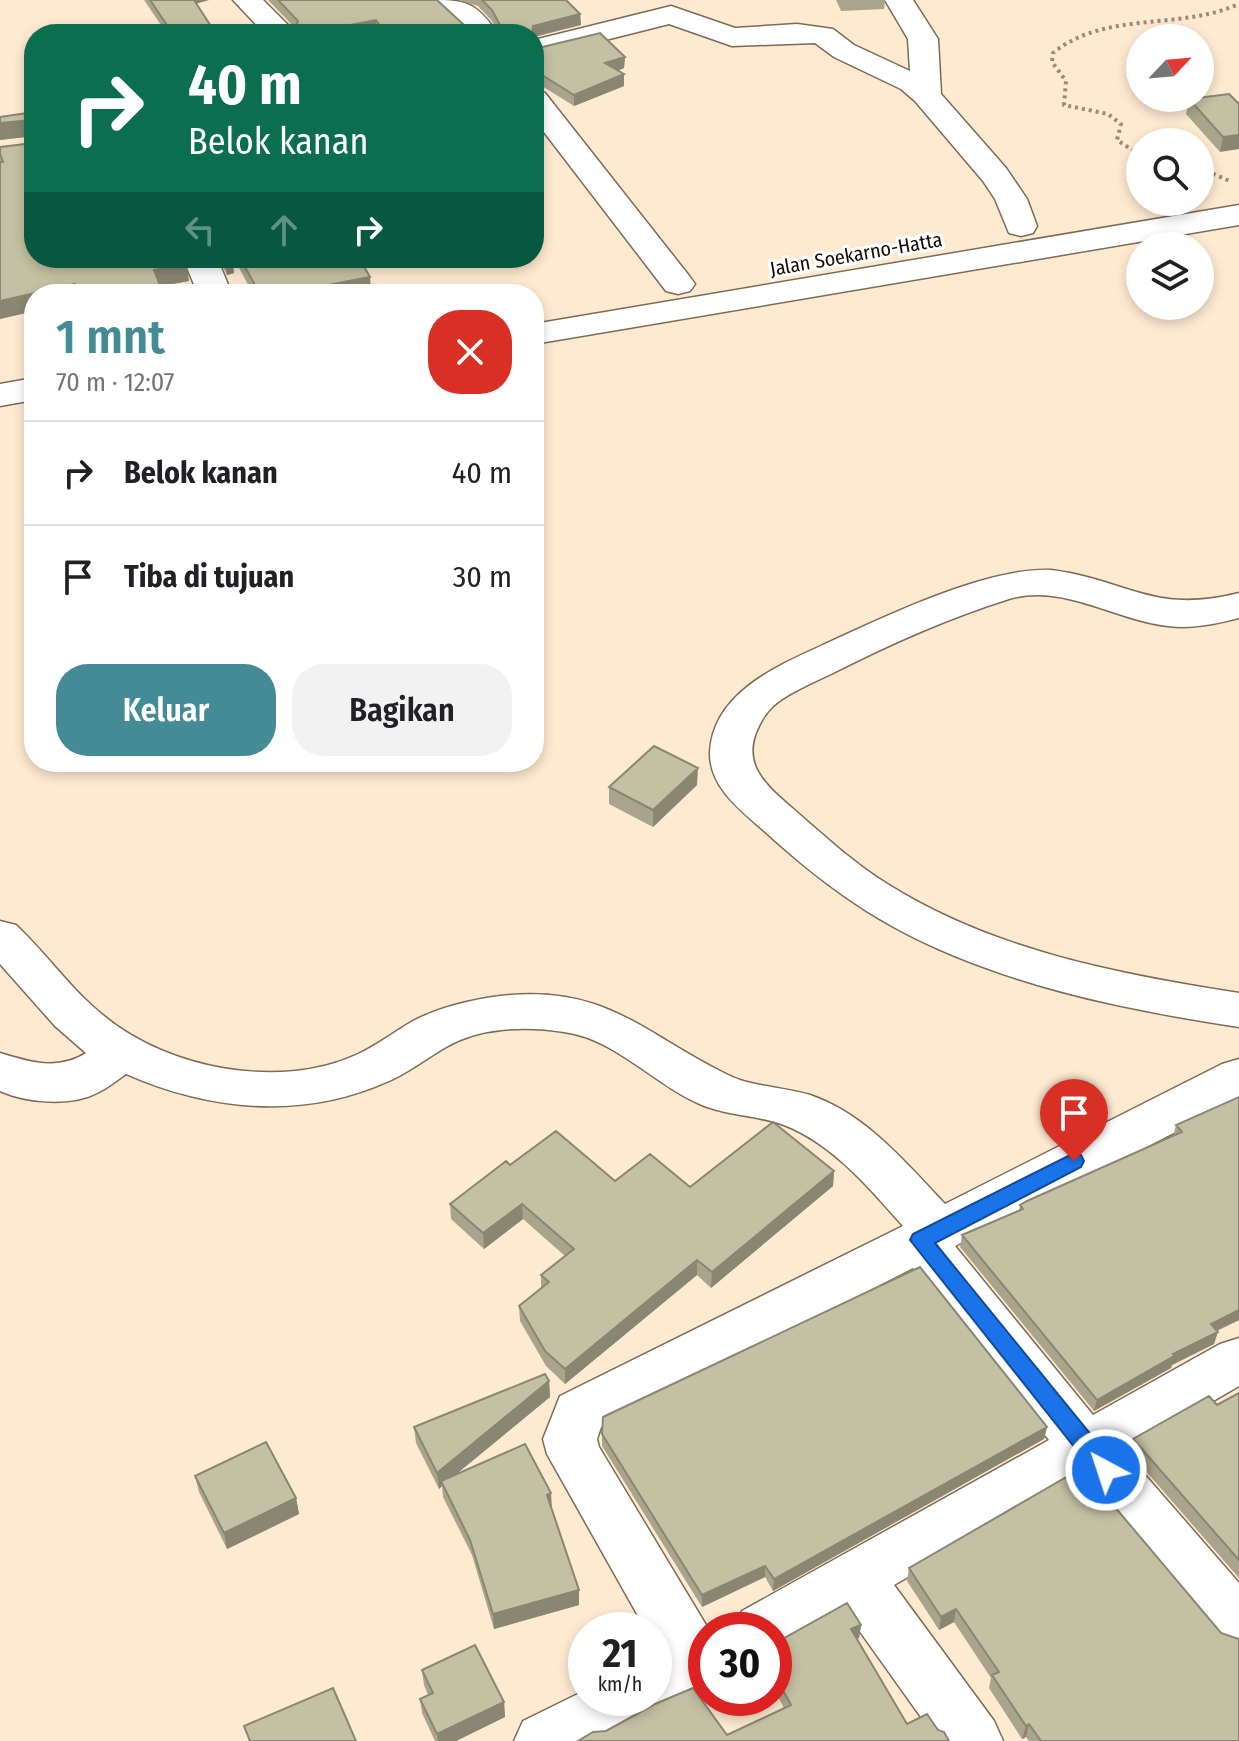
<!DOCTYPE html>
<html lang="id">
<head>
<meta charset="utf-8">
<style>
  :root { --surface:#fff; --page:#f2f2f2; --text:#202124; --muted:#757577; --line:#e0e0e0; --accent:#458b95 }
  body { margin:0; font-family:"Fira Sans Condensed",sans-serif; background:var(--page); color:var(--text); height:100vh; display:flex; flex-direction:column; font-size:30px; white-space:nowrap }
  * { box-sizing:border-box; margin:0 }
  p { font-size:26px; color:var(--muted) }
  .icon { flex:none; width:44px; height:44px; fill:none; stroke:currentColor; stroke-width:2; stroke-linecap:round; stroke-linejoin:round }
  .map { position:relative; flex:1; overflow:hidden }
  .details { position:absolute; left:24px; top:284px; width:520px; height:488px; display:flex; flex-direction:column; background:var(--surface); border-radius:32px; box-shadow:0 4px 12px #0003 }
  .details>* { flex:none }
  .hud { position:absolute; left:24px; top:24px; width:520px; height:244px; border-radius:32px; box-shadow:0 4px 12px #0003; background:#0b6e4f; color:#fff; overflow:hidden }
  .needle { width:52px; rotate:64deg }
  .controls { position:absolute; left:1126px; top:24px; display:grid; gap:16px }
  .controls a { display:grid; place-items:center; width:88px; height:88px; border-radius:50%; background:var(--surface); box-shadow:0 4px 12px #0003; font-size:40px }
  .speed { position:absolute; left:568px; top:1612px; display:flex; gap:16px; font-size:40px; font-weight:700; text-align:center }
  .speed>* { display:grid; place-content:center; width:104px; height:104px; border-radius:50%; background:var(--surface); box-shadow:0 4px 12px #0003; line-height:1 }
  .speed small { font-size:20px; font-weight:400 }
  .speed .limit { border:12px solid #d22; background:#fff; color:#111 }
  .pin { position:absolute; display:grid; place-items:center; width:68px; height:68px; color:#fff; margin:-82px -34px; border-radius:50% 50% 50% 0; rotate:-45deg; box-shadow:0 0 8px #0007 }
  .pin .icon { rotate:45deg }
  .me { position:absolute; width:88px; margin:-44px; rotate:320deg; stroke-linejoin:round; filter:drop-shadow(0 0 6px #0008) }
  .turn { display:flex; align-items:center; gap:28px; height:168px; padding:0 32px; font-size:36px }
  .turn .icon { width:104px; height:104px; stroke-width:2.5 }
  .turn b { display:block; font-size:56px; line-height:68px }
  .lanes { display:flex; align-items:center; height:76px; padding:0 32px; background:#0003; justify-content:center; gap:40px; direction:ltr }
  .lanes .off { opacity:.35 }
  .round { display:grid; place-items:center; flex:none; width:84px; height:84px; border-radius:32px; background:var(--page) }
  .summary { display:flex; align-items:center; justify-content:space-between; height:136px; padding:0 32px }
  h1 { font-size:48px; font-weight:600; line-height:60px; color:var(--accent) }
  .cta { display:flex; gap:16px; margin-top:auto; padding:16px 32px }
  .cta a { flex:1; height:92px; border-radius:32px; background:var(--accent); color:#fff; font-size:32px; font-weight:600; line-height:92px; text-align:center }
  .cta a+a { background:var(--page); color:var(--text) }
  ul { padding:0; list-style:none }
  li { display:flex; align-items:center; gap:24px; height:104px; padding:0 32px; border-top:2px solid var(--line) }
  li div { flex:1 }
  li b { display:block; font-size:30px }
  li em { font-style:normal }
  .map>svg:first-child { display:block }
</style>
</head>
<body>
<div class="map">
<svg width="1239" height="1741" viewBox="0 0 1239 1741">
  <rect width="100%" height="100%" fill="#feead1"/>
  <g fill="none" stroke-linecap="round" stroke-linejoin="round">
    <g stroke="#7d6b56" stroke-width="3">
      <path id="minor" d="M 233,0 L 263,0 L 297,34 L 265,34 Z
        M 429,0 C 466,0 475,1 498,34 L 467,34 Z
        M 885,0 L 913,0 L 938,39 L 941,94 L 1006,168 L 1027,199 L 1037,226 L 1033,233 L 1021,236 L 1009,233 L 995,199 L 983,181 L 915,101 L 901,89 L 834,57 L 815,43 L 732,46 L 669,24 L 534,58 L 534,40 L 671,6 L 735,28 L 797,24 L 833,29 L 854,45 L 910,71 L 908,39 Z
        M 534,90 L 545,93 L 690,277 L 695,284 L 690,291 L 678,294 L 666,291 L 534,119 Z
        M 183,258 L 217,258 L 232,294 L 198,294 Z
        M 1051,570 C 1129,580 1152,615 1239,593 L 1239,618 C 1215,624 1192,629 1168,626 C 1114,620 1063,583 1009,599 C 948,618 888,645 831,674 C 814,682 793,691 778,702 C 770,708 763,717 759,726 C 738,767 771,789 799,814 C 828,839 856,865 889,885 C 995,951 1118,974 1239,993 L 1239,1027 C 1154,1014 1068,998 986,968 C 894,935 834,895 762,829 C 739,809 709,786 710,752 C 713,693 777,666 823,645 C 882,618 986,567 1051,570 Z
        M 0,921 L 16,925 C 47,954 71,990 104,1016 C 168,1069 279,1090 356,1055 C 376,1046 394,1032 413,1021 C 440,1007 470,1000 500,996 C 606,984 642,1033 728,1075 C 752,1087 784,1087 810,1095 C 866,1114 906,1163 945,1204 L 1222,1064 L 1239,1059 L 1239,1099 L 955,1246 L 1093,1415 L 1220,1344 L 1239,1338 L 1239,1386 L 1125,1452 L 1239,1583 L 1239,1651 L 1219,1644 L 1079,1478 L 894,1585 L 994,1721 L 1003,1741 L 938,1741 L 846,1612 L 774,1652 L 774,1630 L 733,1630 L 742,1611 L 1049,1440 L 913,1268 L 601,1427 L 597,1439 L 599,1447 L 709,1630 L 706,1630 L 706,1691 L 653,1714 L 605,1741 L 514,1741 L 523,1721 L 586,1690 L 586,1698 L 654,1698 L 654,1657 L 660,1654 L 654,1643 L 654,1630 L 646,1630 L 547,1454 L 543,1439 L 560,1396 L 903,1226 C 869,1188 833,1144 784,1125 C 758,1115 728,1116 702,1105 C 654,1085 616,1039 564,1032 C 526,1026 480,1027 446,1047 C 427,1058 409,1072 389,1081 C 303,1120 210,1111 126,1074 C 117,1080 109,1087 99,1092 C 72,1107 27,1103 0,1091 L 0,1053 C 29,1062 58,1071 86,1053 L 55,1026 L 0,964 Z"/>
    </g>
    <g stroke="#7d6b56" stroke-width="3">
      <path id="major" d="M 1239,205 L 1239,225 L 534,344 L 534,324 Z
        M 34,378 L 34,400 L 0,406 L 0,384 Z"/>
    </g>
    <path stroke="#998a79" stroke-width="4" stroke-dasharray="3 4" stroke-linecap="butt" d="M 1140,155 L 1117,140 L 1121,124 L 1108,114 L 1064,105 L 1066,81 L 1052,62 L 1053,53 C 1106,10 1179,31 1239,4
      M 1200,168 L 1232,182"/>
    <use href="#minor" fill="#fff" fill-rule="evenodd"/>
    <use href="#major" fill="#fff" fill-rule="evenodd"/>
  </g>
  <path fill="#a9a58c" d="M 144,0 L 209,0 L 196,3 L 216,34 L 167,34 Z
    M 268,0 L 437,0 L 464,25 L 494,25 L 492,21 L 478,6 L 459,0 L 566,0 L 580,14 L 581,25 L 534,34 L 379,34 L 377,32 L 364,34 L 297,34 L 296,29 Z
    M 836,0 L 885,0 L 884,9 L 841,11 Z
    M 534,49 L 625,57 L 624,68 L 618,71 L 624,74 L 624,86 L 574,106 L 534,81 Z
    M 1189,99 L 1239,104 L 1220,152 L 1186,114 Z
    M 34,112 L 189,281 L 160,286 L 162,294 L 34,294 L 34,311 L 0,319 L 0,147 L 33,143 L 34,136 L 0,140 L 0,117 Z
    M 219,258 L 232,258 L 234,273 L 227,275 Z
    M 236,258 L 359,258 L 371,293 L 253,294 L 237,264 Z
    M 697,785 L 653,827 L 609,804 L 609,787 Z
    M 1239,1097 L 1239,1320 L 1217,1331 L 1214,1344 L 1172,1365 L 1171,1368 L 1094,1411 L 960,1247 L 962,1235 L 1019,1210 L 1020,1205 L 1173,1136 L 1176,1125 Z
    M 510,1165 L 615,1181 L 690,1187 L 834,1171 L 833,1186 L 711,1288 L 697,1275 L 565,1384 L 546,1366 L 520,1321 L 519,1306 L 541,1289 L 541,1275 L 565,1256 L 523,1219 L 484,1249 L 451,1219 L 450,1204 Z
    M 549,1381 L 550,1397 L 455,1475 L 551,1509 L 579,1590 L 579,1605 L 494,1629 L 472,1555 L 443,1497 L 442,1486 L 439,1489 L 416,1443 L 414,1427 Z
    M 1239,1393 L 1239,1578 L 1130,1453 L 1133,1439 L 1217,1405 Z
    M 1047,1427 L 1044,1439 L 773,1591 L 765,1577 L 702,1607 L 602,1446 L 602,1434 Z
    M 195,1476 L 296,1498 L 299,1514 L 227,1549 L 199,1492 Z
    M 909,1568 L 1221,1633 L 1239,1741 L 1029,1741 L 1026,1737 L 1022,1739 L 989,1688 L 991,1678 L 954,1622 L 939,1630 L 907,1581 Z
    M 861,1625 L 859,1638 L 856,1639 L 907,1724 L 938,1730 L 727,1735 L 784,1708 L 774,1689 L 774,1640 L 777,1642 Z
    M 422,1670 L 504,1702 L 505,1717 L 456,1741 L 435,1741 L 422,1713 L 420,1699 L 428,1695 L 424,1685 Z"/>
  <path fill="#898672" d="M 191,0 L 209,0 L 192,5 Z
    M 580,14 L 581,25 L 534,37 L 534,34 L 532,34 L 533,26 Z
    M 376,20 L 377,32 L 364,34 L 307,34 Z
    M 625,57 L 624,68 L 605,75 L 605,63 Z
    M 624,74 L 624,86 L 574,106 L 574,95 Z
    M 31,120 L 34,136 L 0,140 L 0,123 Z
    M 1239,135 L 1239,149 L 1220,152 L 1223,137 Z
    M 225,258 L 232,258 L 234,273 L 227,275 Z
    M 187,264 L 189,281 L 156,287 L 154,270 Z
    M 370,277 L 371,293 L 366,294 L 281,294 Z
    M 75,284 L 77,294 L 34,294 L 34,311 L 0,319 L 0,301 Z
    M 161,288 L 162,294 L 130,294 Z
    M 698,768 L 697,785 L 653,827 L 653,810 Z
    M 834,1171 L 833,1186 L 711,1288 L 712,1272 Z
    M 522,1204 L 523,1219 L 484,1249 L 483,1233 Z
    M 697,1260 L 697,1275 L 565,1384 L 565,1369 Z
    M 1239,1310 L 1239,1320 L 1207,1335 L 1211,1324 Z
    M 1218,1332 L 1214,1344 L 1172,1365 L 1171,1368 L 1094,1411 L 1097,1400 L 1173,1354 Z
    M 549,1381 L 550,1397 L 443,1485 L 441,1481 L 442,1486 L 439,1489 L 437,1473 Z
    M 1047,1427 L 1044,1439 L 773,1591 L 774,1579 Z
    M 551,1493 L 552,1509 L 547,1495 Z
    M 296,1498 L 299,1514 L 227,1549 L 224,1533 Z
    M 765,1566 L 765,1577 L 702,1607 L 702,1595 Z
    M 579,1590 L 579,1605 L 494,1629 L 493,1614 Z
    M 956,1609 L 954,1622 L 939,1630 L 941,1617 Z
    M 861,1625 L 859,1638 L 849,1642 L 851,1629 Z
    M 504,1702 L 505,1717 L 456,1741 L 438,1741 L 437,1734 Z
    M 1029,1724 L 1026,1737 L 1022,1739 L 1026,1726 Z"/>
  <path fill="#c4c0a3" stroke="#898672" stroke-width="2" d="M 150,0 L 194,0 L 216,34 L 173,34 Z
    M 278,0 L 437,0 L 464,25 L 500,25 L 492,10 L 482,0 L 566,0 L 580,14 L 533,26 L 532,34 L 386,34 L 376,20 L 303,34 L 296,26 L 298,21 Z
    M 600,33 L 625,57 L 605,63 L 624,74 L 574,95 L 534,70 L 534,49 Z
    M 1229,94 L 1239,104 L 1239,135 L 1223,137 L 1189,99 Z
    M 34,112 L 34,123 L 31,120 L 0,123 L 0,117 Z
    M 34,124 L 34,258 L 184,258 L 187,264 L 154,270 L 161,288 L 130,294 L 78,294 L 75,284 L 0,301 L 0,162 L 3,162 L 0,154 L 0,147 L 33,143 Z
    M 240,258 L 359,258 L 370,277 L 281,294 L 260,294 Z
    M 654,746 L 698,768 L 653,810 L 609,787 Z
    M 1239,1097 L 1239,1310 L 1211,1324 L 1218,1332 L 1173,1354 L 1174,1356 L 1097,1400 L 962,1235 L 1023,1209 L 1020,1205 L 1027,1201 L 1182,1132 L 1176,1125 Z
    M 773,1122 L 834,1171 L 712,1272 L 697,1260 L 565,1369 L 545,1351 L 519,1306 L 549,1282 L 541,1275 L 574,1249 L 522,1204 L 483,1233 L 450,1204 L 506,1161 L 510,1165 L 556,1131 L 615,1181 L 650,1154 L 690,1187 Z
    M 920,1267 L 1047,1427 L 774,1579 L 765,1566 L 702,1595 L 602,1434 L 603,1417 Z
    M 545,1374 L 549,1381 L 437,1473 L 414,1427 Z
    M 1239,1393 L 1239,1560 L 1133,1439 L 1209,1396 L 1217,1405 Z
    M 266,1442 L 296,1498 L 224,1533 L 195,1476 Z
    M 525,1444 L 551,1493 L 547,1495 L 579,1590 L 493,1614 L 470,1540 L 441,1481 Z
    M 1082,1468 L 1221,1633 L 1239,1639 L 1239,1741 L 1041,1741 L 1029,1724 L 1026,1726 L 992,1675 L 999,1672 L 956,1609 L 941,1617 L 909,1568 Z
    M 847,1603 L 861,1625 L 851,1629 L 907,1724 L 927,1714 L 938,1730 L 944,1732 L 949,1741 L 578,1741 L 593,1732 L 606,1731 L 655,1704 L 693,1688 L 727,1735 L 791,1705 L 774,1674 L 774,1640 L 777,1642 Z
    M 475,1645 L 504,1702 L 437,1734 L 420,1699 L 433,1693 L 422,1670 Z
    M 333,1688 L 356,1741 L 250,1741 L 244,1726 Z"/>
  <path fill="#1a73e8" stroke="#114b97" stroke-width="2" d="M 1074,1153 L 1081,1155 L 1084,1161 L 1081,1167 L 935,1243 L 1114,1463 L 1117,1470 L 1114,1477 L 1106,1480 L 1098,1477 L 910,1240 L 913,1234 Z"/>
  <g text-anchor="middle" stroke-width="6" stroke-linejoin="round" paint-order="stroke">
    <g font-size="20" fill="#120b04" stroke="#fff">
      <text transform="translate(856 254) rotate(-10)" y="7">Jalan Soekarno-Hatta</text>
    </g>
  </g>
</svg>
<div class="controls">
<a><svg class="needle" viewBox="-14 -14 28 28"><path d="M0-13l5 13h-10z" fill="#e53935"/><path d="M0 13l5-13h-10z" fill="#757577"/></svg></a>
<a><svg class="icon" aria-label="search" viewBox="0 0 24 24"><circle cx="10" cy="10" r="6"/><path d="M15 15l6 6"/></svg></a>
<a><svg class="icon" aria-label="layers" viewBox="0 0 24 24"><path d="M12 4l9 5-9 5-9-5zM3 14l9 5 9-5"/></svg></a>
</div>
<div class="speed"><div>21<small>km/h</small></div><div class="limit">30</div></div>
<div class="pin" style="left:1074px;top:1161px;background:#d93025"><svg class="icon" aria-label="arrive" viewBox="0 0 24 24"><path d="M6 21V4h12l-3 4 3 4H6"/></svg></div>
<svg class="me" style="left:1106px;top:1470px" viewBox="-20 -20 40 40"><circle r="17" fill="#1a73e8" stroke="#fff" stroke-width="3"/><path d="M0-11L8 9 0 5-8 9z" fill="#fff"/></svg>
<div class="hud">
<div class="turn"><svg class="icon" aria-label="right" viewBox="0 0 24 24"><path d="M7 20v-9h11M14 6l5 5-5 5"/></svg><div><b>40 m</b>Belok kanan</div></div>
<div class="lanes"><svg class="icon off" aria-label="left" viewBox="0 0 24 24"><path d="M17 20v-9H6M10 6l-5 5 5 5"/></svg><svg class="icon off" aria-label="ahead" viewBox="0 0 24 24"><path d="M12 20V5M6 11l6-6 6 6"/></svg><svg class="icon" aria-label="right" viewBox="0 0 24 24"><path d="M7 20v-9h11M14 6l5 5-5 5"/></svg></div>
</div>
<section class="details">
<div class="summary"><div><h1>1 mnt</h1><p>70 m · 12:07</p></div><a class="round" style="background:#d93025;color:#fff"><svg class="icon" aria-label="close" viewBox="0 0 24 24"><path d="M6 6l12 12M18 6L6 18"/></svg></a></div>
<ul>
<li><svg class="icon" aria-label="right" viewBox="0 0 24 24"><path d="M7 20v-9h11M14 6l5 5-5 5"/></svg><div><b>Belok kanan</b></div><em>40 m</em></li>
<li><svg class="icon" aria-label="arrive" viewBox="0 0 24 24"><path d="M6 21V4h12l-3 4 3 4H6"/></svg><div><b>Tiba di tujuan</b></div><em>30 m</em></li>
</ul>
<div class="cta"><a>Keluar</a><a>Bagikan</a></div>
</section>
</div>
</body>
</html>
